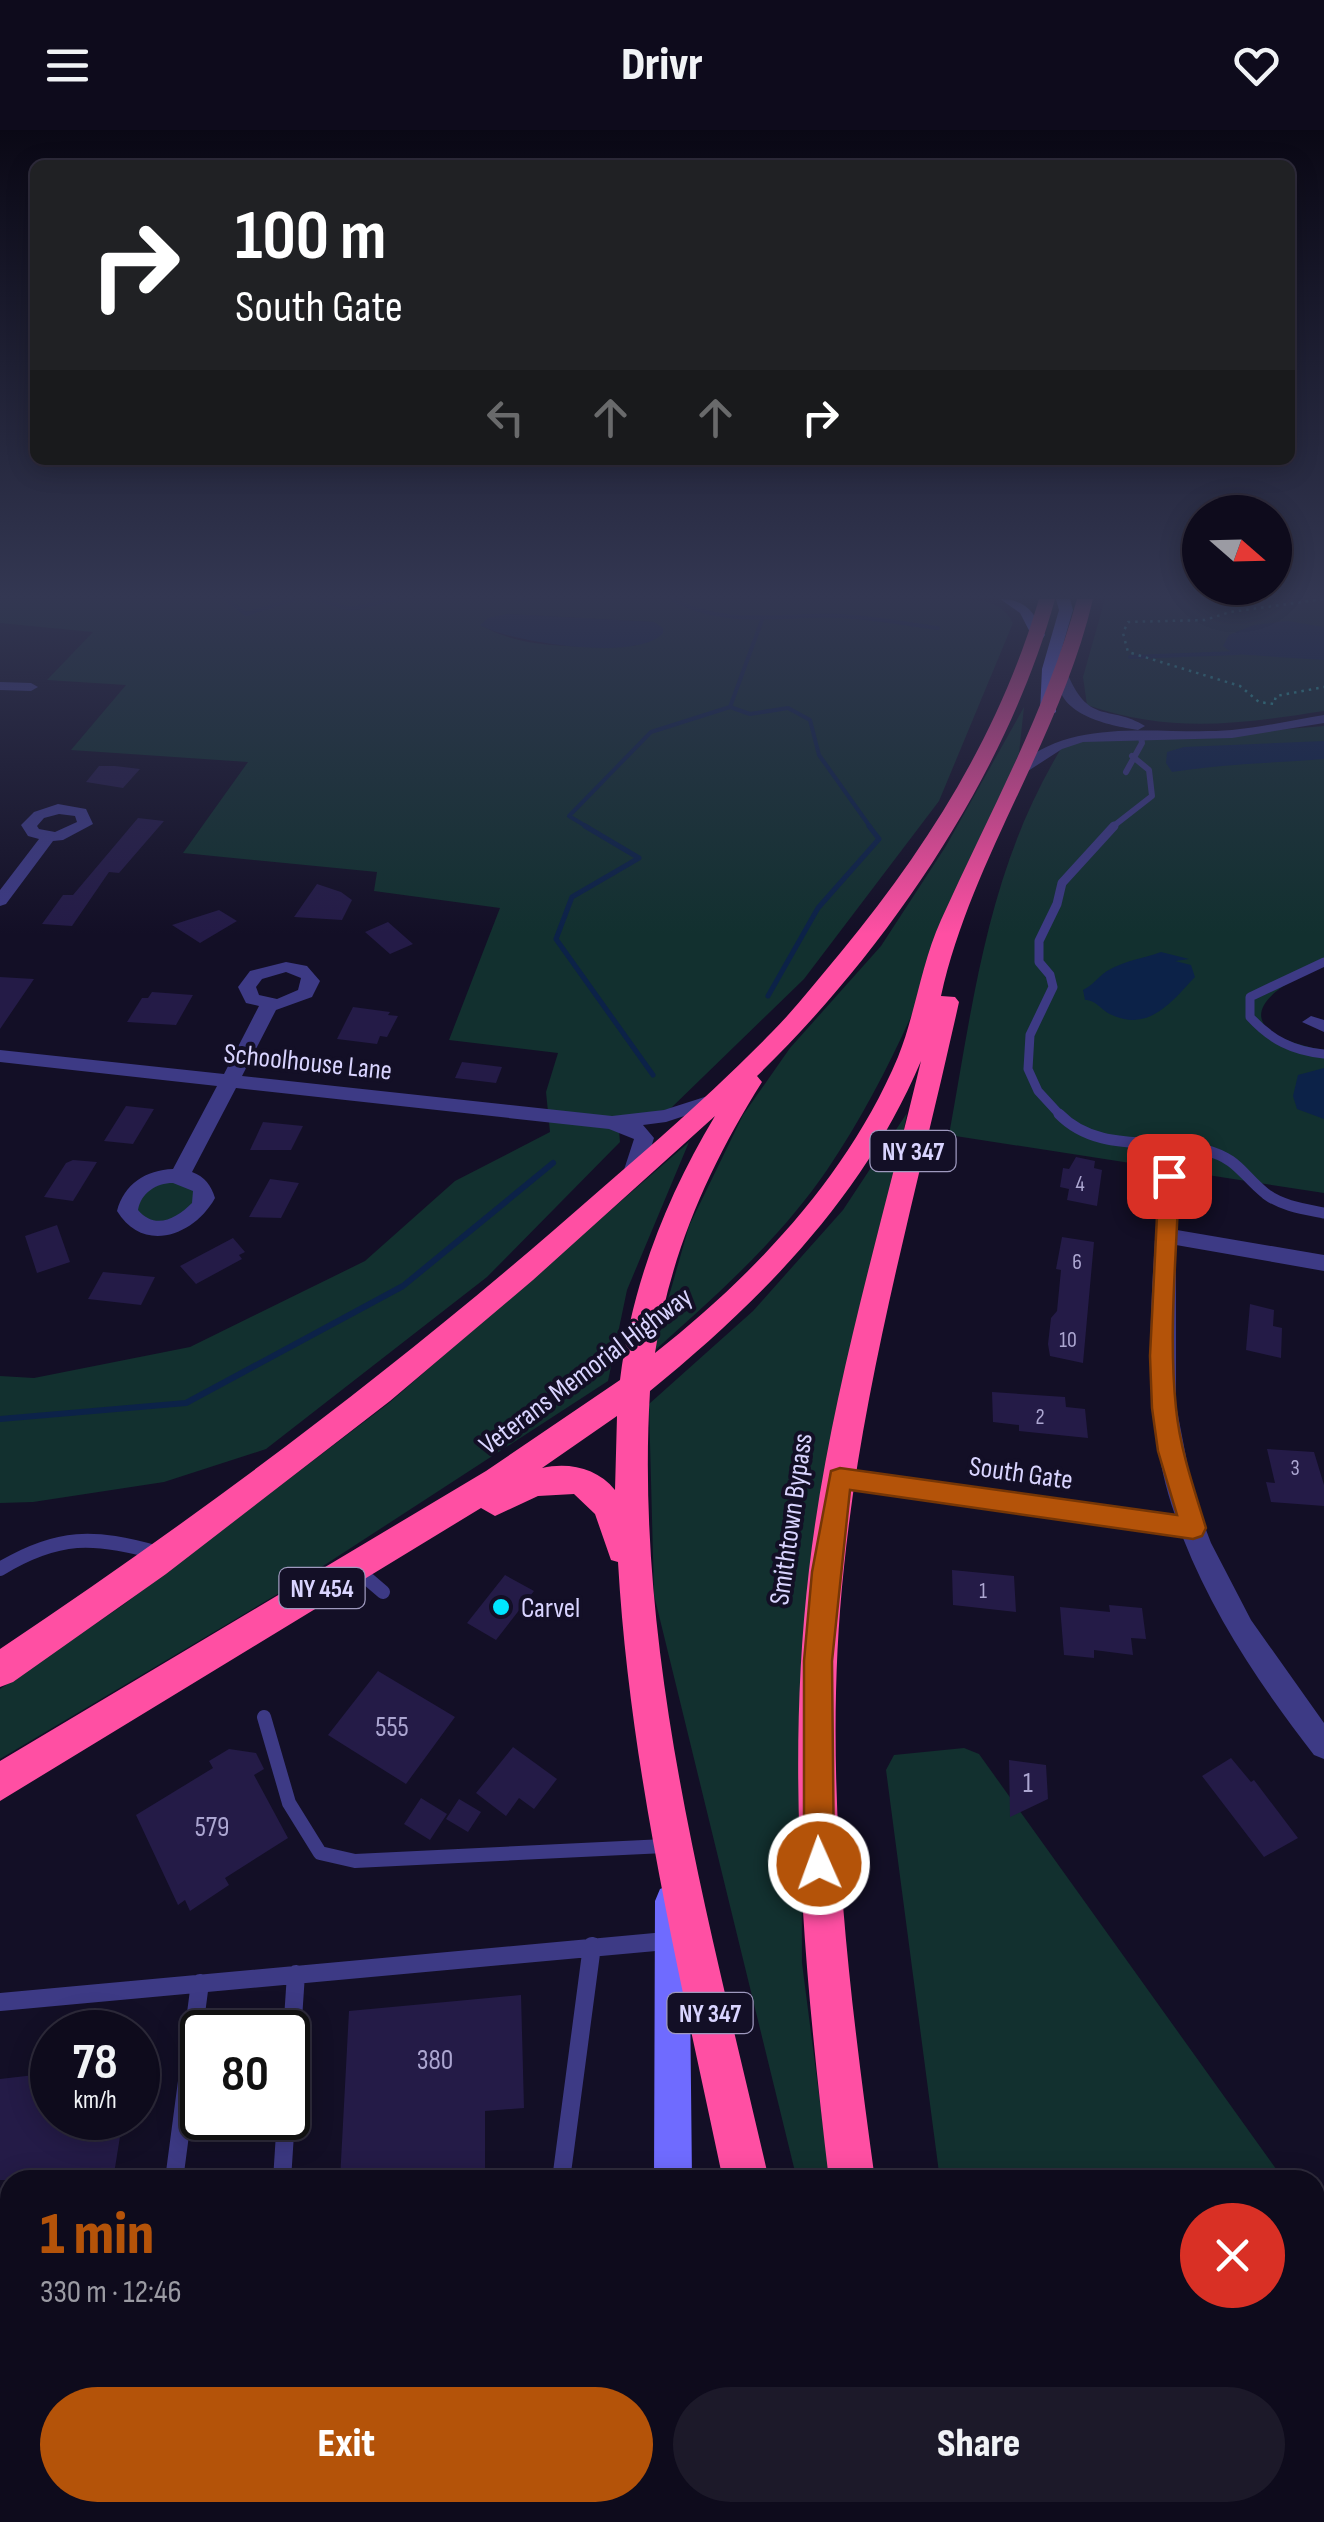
<!DOCTYPE html>
<html lang="en">
<head>
<meta charset="utf-8">
<style>
  :root { --surface:#0e0b1c; --page:#1c1929; --text:#f1f3f6; --muted:#9b9ba3; --line:#2e2b3b; --accent:#b45309 }
  body { margin:0; font-family:"Sofia Sans Condensed",sans-serif; background:var(--page); color:var(--text); height:100vh; display:flex; flex-direction:column; font-size:38px; white-space:nowrap }
  * { box-sizing:border-box; margin:0 }
  p { font-size:32px; color:var(--muted) }
  .icon { flex:none; width:55px; height:55px; fill:none; stroke:currentColor; stroke-width:2; stroke-linecap:round; stroke-linejoin:round }
  .map { position:relative; flex:1; overflow:hidden }
  .drawer { position:absolute; left:0px; top:2040px; width:1325px; height:352px; display:flex; flex-direction:column; background:var(--surface); border-radius:30px 30px 0 0; box-shadow:0 5px 25px #0003,0 0 0 2px var(--line) }
  .drawer>* { flex:none }
  .top-card { position:absolute; left:30px; top:30px; width:1265px; height:305px; border-radius:15px; box-shadow:0 5px 25px #0003,0 0 0 2px var(--line); background:#202124; color:#fff; overflow:hidden }
  .needle { width:65px; rotate:110deg }
  .tools { position:absolute; left:1182px; top:365px; display:grid; gap:20px }
  .tools a { display:grid; place-items:center; width:110px; height:110px; border-radius:50%; background:var(--surface); box-shadow:0 5px 25px #0003,0 0 0 2px var(--line); font-size:50px }
  .speed { position:absolute; left:30px; top:1880px; display:flex; gap:20px; font-size:50px; font-weight:700; text-align:center }
  .speed>* { display:grid; place-content:center; width:130px; height:130px; border-radius:50%; background:var(--surface); box-shadow:0 5px 25px #0003,0 0 0 2px var(--line); line-height:1 }
  .speed small { font-size:25px; font-weight:400 }
  .speed .limit { border:5px solid #111; border-radius:15px; background:#fff; color:#111 }
  .pin { position:absolute; display:grid; place-items:center; width:85px; height:85px; color:#fff; margin:-42px; border-radius:20px; box-shadow:0 5px 15px #0006 }
  .me { position:absolute; width:110px; margin:-55px; rotate:358deg; stroke-linejoin:round; filter:drop-shadow(0 0 8px #0008) }
  .turn { display:flex; align-items:center; gap:35px; height:210px; padding:0 40px; font-size:45px }
  .turn .icon { width:130px; height:130px; stroke-width:2.5 }
  .turn b { display:block; font-size:70px; line-height:85px }
  .lanes { display:flex; align-items:center; height:95px; padding:0 40px; background:#0003; justify-content:center; gap:50px; direction:ltr }
  .lanes .off { opacity:.35 }
  .round { display:grid; place-items:center; flex:none; width:105px; height:105px; border-radius:52px; background:var(--page) }
  .headline { display:flex; align-items:center; justify-content:space-between; height:170px; padding:0 40px }
  h1 { font-size:60px; font-weight:800; line-height:75px; color:var(--accent) }
  .primary-button { display:flex; gap:20px; margin-top:auto; padding:20px 40px }
  .primary-button a { flex:1; height:115px; border-radius:60px; background:var(--accent); color:#fff; font-size:40px; font-weight:800; line-height:115px; text-align:center }
  .primary-button a+a { background:var(--page); color:var(--text) }
  header { display:flex; justify-content:space-between; align-items:center; height:130px; padding:0 40px; background:var(--surface); font-size:45px; font-weight:800 }
  .map>svg:first-child { display:block }
</style>
</head>
<body>
<header><svg class="icon" aria-label="menu" viewBox="0 0 24 24"><path d="M4 6h16M4 12h16M4 18h16"/></svg>Drivr<svg class="icon" aria-label="heart" viewBox="0 0 24 24"><path d="M12 20l-8-8c-3-5 5-10 8-4 3-6 11-1 8 4z"/></svg></header>
<div class="map">
<svg width="1324" height="2392" viewBox="0 0 1324 2392">
  <rect width="100%" height="100%" fill="#130f26"/>
  <path fill="#12302f" fill-rule="evenodd" d="M 0,469 L 945,469 C 972,470 999,466 1013,493 L 939,671 L 804,849 L 670,979 L 618,989 L 620,1012 L 487,1147 L 266,1319 L 164,1352 L 33,1372 L 0,1373 L 0,1246 L 34,1248 L 190,1217 L 365,1131 L 455,1051 L 550,1002 L 546,962 L 558,923 L 449,910 L 500,778 L 374,761 L 377,742 L 183,723 L 248,632 L 71,620 L 126,555 L 47,550 L 93,502 L 0,493 ZM 507,484 L 654,492 L 635,516 C 586,516 524,521 481,495 Z
    M 1105,469 L 1324,469 L 1324,581 C 1239,594 1171,604 1087,575 L 1083,547 Z
    M 1024,577 L 1019,623 C 959,764 913,913 827,1040 C 779,1110 716,1166 653,1222 L 689,1096 L 743,985 L 790,918 L 881,816 L 946,716 Z
    M 1324,596 L 1324,836 C 1251,864 1230,903 1324,920 L 1324,1063 L 949,1005 C 974,867 988,739 1062,617 L 1089,610 L 1166,609 Z
    M 907,983 L 801,1556 L 802,1833 L 830,2050 L 797,2050 L 654,1465 L 649,1274 L 753,1181 L 843,1080 Z
    M 689,1012 L 627,1160 L 608,1251 L 303,1449 L 0,1629 L 0,1559 L 123,1475 L 389,1273 Z
    M 160,1051 L 188,1052 L 198,1070 L 169,1093 L 139,1089 L 136,1068 Z
    M 964,1618 L 979,1624 L 1284,2050 L 940,2050 L 886,1640 L 894,1625 Z
    M 1315,2094 L 1324,2107 L 1324,2392 L 982,2392 L 981,2383 L 1315,2382 Z"/>
  <path fill="#0c2248" d="M 507,484 L 654,492 L 663,498 L 663,503 C 639,532 511,513 480,495 L 488,488 Z
    M 1288,491 L 1324,497 L 1324,530 L 1234,524 L 1223,516 L 1229,505 L 1254,495 Z
    M 1324,611 L 1324,629 C 1273,633 1222,634 1172,642 L 1166,633 L 1167,622 L 1184,617 Z
    M 1161,822 L 1189,829 L 1175,831 L 1191,835 L 1195,847 C 1172,871 1150,902 1112,885 C 1100,880 1097,870 1085,870 L 1083,860 C 1093,855 1097,848 1107,841 C 1126,830 1141,829 1161,822 Z
    M 1324,938 L 1324,989 L 1297,979 L 1293,966 L 1298,945 Z"/>
  <g fill="none" stroke-linecap="round" stroke-linejoin="round">
    <path stroke="#0c2248" stroke-width="4" d="M 226,469 L 246,484 L 294,469
      M 315,469 L 351,479 L 395,469
      M 519,469 L 526,469
      M 672,469 C 726,498 780,484 838,486 C 872,487 905,494 938,498
      M 1130,527 L 1238,523
      M 730,577 L 750,584 L 788,578 L 810,590 L 819,625 L 871,698
      M 589,698 L 569,686 L 651,602 L 730,577 L 762,490"/>
    <path stroke="#0c2248" stroke-width="5" d="M 585,696 L 639,728 L 572,767 L 556,809 L 653,945
      M 768,866 L 818,778 L 879,709 L 869,696"/>
    <path stroke="#0c2248" stroke-width="6" d="M 0,1289 L 186,1273 L 403,1156 L 553,1033"/>
  </g>
  <path fill="#241b47" d="M 99,636 L 115,636 L 140,639 L 123,658 L 86,652 Z
    M 138,688 L 164,691 L 119,743 L 109,742 L 72,796 L 42,794 L 63,765 L 73,765 Z
    M 317,754 L 341,762 L 352,770 L 342,790 L 294,787 Z
    M 219,780 L 237,791 L 200,813 L 172,795 Z
    M 388,792 L 413,814 L 390,824 L 365,802 Z
    M 0,847 L 34,849 L 0,899 Z
    M 152,862 L 193,865 L 176,895 L 127,892 L 142,868 L 148,868 Z
    M 353,877 L 390,882 L 388,885 L 398,886 L 387,907 L 380,906 L 377,914 L 337,909 Z
    M 462,932 L 502,937 L 496,953 L 455,948 Z
    M 126,976 L 154,979 L 133,1014 L 104,1011 Z
    M 263,992 L 303,996 L 291,1020 L 250,1020 Z
    M 1076,1027 L 1095,1031 L 1094,1038 L 1102,1040 L 1097,1076 L 1067,1070 L 1069,1059 L 1060,1057 L 1063,1038 L 1069,1039 Z
    M 73,1030 L 97,1032 L 73,1071 L 44,1067 L 66,1033 Z
    M 270,1049 L 299,1053 L 281,1088 L 249,1087 Z
    M 57,1095 L 70,1132 L 37,1143 L 25,1106 Z
    M 1062,1107 L 1094,1112 L 1083,1233 L 1050,1226 L 1048,1214 L 1051,1188 L 1057,1181 L 1061,1140 L 1056,1139 Z
    M 233,1108 L 245,1122 L 239,1125 L 242,1129 L 196,1154 L 180,1136 Z
    M 103,1142 L 155,1147 L 141,1175 L 88,1169 Z
    M 1250,1174 L 1274,1180 L 1273,1196 L 1282,1198 L 1281,1228 L 1246,1220 Z
    M 992,1262 L 1065,1267 L 1066,1277 L 1085,1279 L 1088,1308 L 1019,1301 L 1019,1295 L 993,1292 Z
    M 1267,1319 L 1314,1322 L 1324,1355 L 1324,1376 L 1271,1372 L 1266,1352 L 1275,1353 Z
    M 952,1440 L 1014,1446 L 1016,1482 L 953,1475 Z
    M 505,1445 L 534,1461 L 496,1510 L 467,1493 Z
    M 1109,1475 L 1142,1478 L 1146,1509 L 1131,1508 L 1133,1525 L 1094,1520 L 1094,1528 L 1064,1525 L 1060,1477 L 1110,1482 Z
    M 378,1541 L 455,1587 L 406,1654 L 328,1605 Z
    M 513,1617 L 557,1649 L 534,1679 L 519,1668 L 506,1686 L 476,1663 Z
    M 229,1619 L 256,1623 L 264,1639 L 254,1645 L 288,1708 L 225,1748 L 229,1755 L 190,1781 L 185,1770 L 178,1775 L 136,1685 L 213,1638 L 209,1631 Z
    M 1231,1628 L 1251,1652 L 1254,1650 L 1298,1708 L 1264,1727 L 1202,1646 Z
    M 1009,1630 L 1046,1635 L 1048,1669 L 1010,1687 Z
    M 421,1668 L 447,1684 L 430,1710 L 404,1694 Z
    M 459,1669 L 481,1682 L 468,1702 L 446,1689 Z
    M 521,1865 L 524,1978 L 485,1981 L 485,2050 L 340,2050 L 349,1881 Z
    M 52,1943 L 52,1988 L 123,1988 L 113,2050 L 0,2050 L 0,1949 Z"/>
  <g fill="none" stroke-linecap="round" stroke-linejoin="round">
    <path stroke="#2fb8b0" stroke-width="2.5" stroke-dasharray="2.5 5" stroke-linecap="butt" d="M 1323,469 L 1230,482 L 1205,490 L 1128,492 L 1123,503 L 1128,522 L 1240,556 L 1259,572 L 1274,574 L 1276,566 L 1324,557"/>
    <path stroke="#3d3a85" stroke-width="6" d="M 1126,642 L 1142,613 L 1141,607
      M 1111,698 L 1152,666 L 1149,640 L 1132,626"/>
    <path stroke="#3d3a85" stroke-width="9" d="M 1324,832 L 1250,867 L 1250,887 C 1271,910 1293,921 1324,924
      M 1061,986 L 1038,961 L 1028,939 L 1030,905 L 1053,857 L 1050,845 L 1039,832 L 1039,811 L 1057,774 L 1062,753 L 1114,696"/>
    <path stroke="#3d3a85" stroke-width="11" d="M 1059,984 C 1098,1024 1155,1007 1205,1020 C 1239,1029 1241,1044 1266,1064 C 1282,1076 1304,1079 1324,1083"/>
    <path stroke="#3d3a85" stroke-width="14" d="M 0,1439 C 58,1404 94,1405 158,1423
      M 369,1450 L 383,1462
      M 264,1587 L 289,1673 L 320,1723 L 355,1731 L 665,1716"/>
    <path stroke="#3d3a85" stroke-width="18" d="M 0,1872 L 666,1811
      M 288,1964 L 296,1844
      M 174,2050 L 200,1853
      M 282,2050 L 286,1988
      M 561,2050 L 592,1816
      M 0,2254 L 10,2252
      M 383,2382 L 383,2392
      M 592,2382 L 617,2392
      M 177,2392 L 237,2382"/>
    <path fill="#3d3a85" fill-rule="evenodd" d="M 1058,545 L 1068,545 C 1090,596 1110,574 1145,596 L 1138,600 C 1108,595 1055,585 1058,545 Z
      M 0,552 L 31,553 L 38,557 L 31,561 L 0,560 Z
      M 1324,585 L 1324,593 L 1232,608 L 1083,612 L 1062,619 L 1028,641 L 1016,638 C 1072,584 1161,606 1232,600 C 1263,597 1294,590 1324,585 Z
      M 58,674 L 86,679 L 93,694 L 63,710 L 53,711 L 6,774 L 0,776 L 0,760 L 39,709 L 28,706 L 21,695 L 34,682 ZM 59,684 L 75,686 L 77,692 L 55,702 L 39,699 L 37,696 L 44,688 Z
      M 286,832 L 307,836 L 320,851 L 312,867 L 276,880 L 242,946 L 612,986 L 664,980 L 714,964 L 724,970 L 721,974 L 666,992 L 643,995 L 654,1008 L 642,1046 L 632,1053 L 622,1046 L 634,1009 L 609,999 L 236,958 L 192,1042 C 205,1047 211,1055 215,1068 C 194,1106 143,1124 117,1081 C 124,1054 146,1040 173,1039 L 217,956 L 0,932 L 0,920 L 224,944 L 259,876 L 246,873 L 238,857 L 250,841 ZM 286,842 L 301,848 L 298,860 L 277,869 L 259,865 L 256,857 L 262,849 ZM 173,1053 L 193,1061 L 192,1073 C 176,1089 155,1100 138,1080 C 141,1063 156,1053 173,1053 Z
      M 1311,886 L 1324,890 L 1324,902 L 1302,892 Z
      M 1169,1039 L 1179,1046 L 1177,1100 L 1324,1125 L 1324,1141 L 1176,1115 L 1176,1275 L 1194,1368 L 1211,1413 L 1251,1490 L 1324,1593 L 1324,1629 L 1314,1625 C 1262,1558 1214,1487 1183,1408 L 839,1358 L 830,1355 L 827,1348 L 830,1341 L 839,1338 L 1175,1385 C 1137,1276 1153,1159 1159,1046 Z"/>
    <path fill="#6f6bff" fill-rule="evenodd" d="M 1000,469 C 1027,469 1034,483 1045,505 L 1043,508 L 1033,508 L 1020,483 Z
      M 1056,469 L 1070,469 L 1073,480 L 1056,539 L 1056,582 L 1048,587 L 1040,582 L 1042,539 L 1059,480 Z
      M 672,1754 L 684,1759 L 689,1771 L 692,2050 L 654,2050 L 655,1771 L 660,1759 Z
      M 614,2382 L 658,2382 L 656,2392 L 612,2392 Z
      M 747,2382 L 793,2382 L 789,2392 L 743,2392 Z"/>
    <path fill="#ff4fa3" fill-rule="evenodd" d="M 1039,469 L 1055,469 C 1007,644 887,820 757,946 L 762,952 C 709,1036 670,1124 655,1223 C 755,1144 848,1046 898,927 C 916,882 921,834 941,790 C 989,683 1046,582 1077,469 L 1093,469 C 1060,609 972,727 941,866 L 955,867 L 959,872 C 918,1058 863,1248 844,1437 C 822,1642 847,1847 875,2050 L 829,2050 C 805,1847 785,1644 809,1440 C 829,1268 881,1099 921,931 C 864,1066 762,1170 650,1261 C 634,1528 710,1793 769,2050 L 723,2050 C 680,1846 630,1641 618,1432 L 611,1430 L 595,1384 L 574,1364 L 538,1366 L 495,1386 L 481,1378 L 0,1671 L 0,1631 L 486,1341 L 620,1250 C 632,1154 666,1068 715,986 L 533,1150 L 390,1271 L 166,1444 L 13,1552 L 0,1557 L 0,1519 C 193,1390 378,1252 554,1100 C 627,1036 704,972 772,902 C 797,877 818,849 841,822 C 929,715 1000,602 1039,469 ZM 617,1286 L 615,1360 C 597,1338 569,1332 542,1338 Z
      M 789,2382 L 841,2382 L 843,2392 L 791,2392 Z
      M 893,2382 L 945,2382 L 948,2392 L 896,2392 Z"/>
  </g>
  <linearGradient id="sky" x2="0" y2="1"><stop stop-color="#0a0815"/><stop offset="0.58" stop-color="#333752"/><stop offset="1" stop-color="#333752" stop-opacity="0"/></linearGradient>
  <rect width="1324" height="804" fill="url(#sky)"/>
  <path fill="#b45309" stroke="#753606" stroke-width="2.5" d="M 1169,1039 L 1179,1046 C 1177,1123 1168,1202 1176,1278 C 1180,1319 1194,1359 1206,1398 L 1202,1406 L 1193,1409 L 850,1360 L 832,1531 L 834,1734 L 830,1745 L 819,1750 L 808,1745 L 804,1734 L 804,1531 L 812,1442 L 831,1341 L 840,1338 L 1177,1385 L 1158,1321 L 1152,1278 L 1150,1226 L 1159,1046 Z"/>
  <circle fill="#00e5ff" stroke="#130f26" stroke-width="4" cx="501" cy="1477" r="10"/>
  <g text-anchor="middle" stroke-width="8" stroke-linejoin="round" paint-order="stroke">
    <g font-size="22" fill="#aca6d1">
      <text x="1080" y="1061">4</text>
      <text x="1077" y="1139">6</text>
      <text x="1068" y="1217">10</text>
      <text x="1040" y="1294">2</text>
      <text x="1295" y="1345">3</text>
      <text x="983" y="1468">1</text>
    </g>
    <g fill="#130f26" stroke="#9e99be" stroke-width="2.5">
      <rect x="870.5" y="1001" width="85" height="40" rx="8"/>
      <rect x="279.5" y="1438" width="85" height="40" rx="8"/>
      <rect x="667.5" y="1863" width="85" height="40" rx="8"/>
    </g>
    <g font-size="25" font-weight="bold" fill="#d9d4ff">
      <text x="913" y="1030">NY 347</text>
      <text x="322" y="1467">NY 454</text>
      <text x="710" y="1892">NY 347</text>
    </g>
    <g font-size="28" fill="#d9d4ff" stroke="#130f26">
      <text transform="translate(308 931) rotate(6)" y="10">Schoolhouse Lane</text>
      <text transform="translate(585 1240) rotate(-37)" y="10">Veterans Memorial Highway</text>
      <text transform="translate(1021 1342) rotate(8)" y="10">South Gate</text>
      <text transform="translate(790 1389) rotate(-82)" y="10">Smithtown Bypass</text>
    </g>
    <g font-size="28" fill="#d9d4ff" stroke="#130f26" text-anchor="start">
      <text x="521" y="1487">Carvel</text>
    </g>
    <g font-size="28" fill="#aca6d1">
      <text x="392" y="1606">555</text>
      <text x="1028" y="1662">1</text>
      <text x="212" y="1706">579</text>
      <text x="435" y="1939">380</text>
    </g>
  </g>
</svg>
<div class="tools">
<a><svg class="needle" viewBox="-14 -14 28 28"><path d="M0-13l5 13h-10z" fill="#e53935"/><path d="M0 13l5-13h-10z" fill="#9b9ba3"/></svg></a>
</div>
<div class="speed"><div>78<small>km/h</small></div><div class="limit">80</div></div>
<div class="pin" style="left:1169px;top:1046px;background:#d93025"><svg class="icon" aria-label="arrive" viewBox="0 0 24 24"><path d="M6 21V4h12l-3 4 3 4H6"/></svg></div>
<svg class="me" style="left:819px;top:1734px" viewBox="-20 -20 40 40"><circle r="17" fill="#b45309" stroke="#fff" stroke-width="3"/><path d="M0-11L8 9 0 5-8 9z" fill="#fff"/></svg>
<div class="top-card">
<div class="turn"><svg class="icon" aria-label="right" viewBox="0 0 24 24"><path d="M7 20v-9h11M14 6l5 5-5 5"/></svg><div><b>100 m</b>South Gate</div></div>
<div class="lanes"><svg class="icon off" aria-label="left" viewBox="0 0 24 24"><path d="M17 20v-9H6M10 6l-5 5 5 5"/></svg><svg class="icon off" aria-label="ahead" viewBox="0 0 24 24"><path d="M12 20V5M6 11l6-6 6 6"/></svg><svg class="icon off" aria-label="ahead" viewBox="0 0 24 24"><path d="M12 20V5M6 11l6-6 6 6"/></svg><svg class="icon" aria-label="right" viewBox="0 0 24 24"><path d="M7 20v-9h11M14 6l5 5-5 5"/></svg></div>
</div>
<section class="drawer">
<div class="headline"><div><h1>1 min</h1><p>330 m · 12:46</p></div><a class="round" style="background:#d93025;color:#fff"><svg class="icon" aria-label="close" viewBox="0 0 24 24"><path d="M6 6l12 12M18 6L6 18"/></svg></a></div>
<div class="primary-button"><a>Exit</a><a>Share</a></div>
</section>
</div>
</body>
</html>
